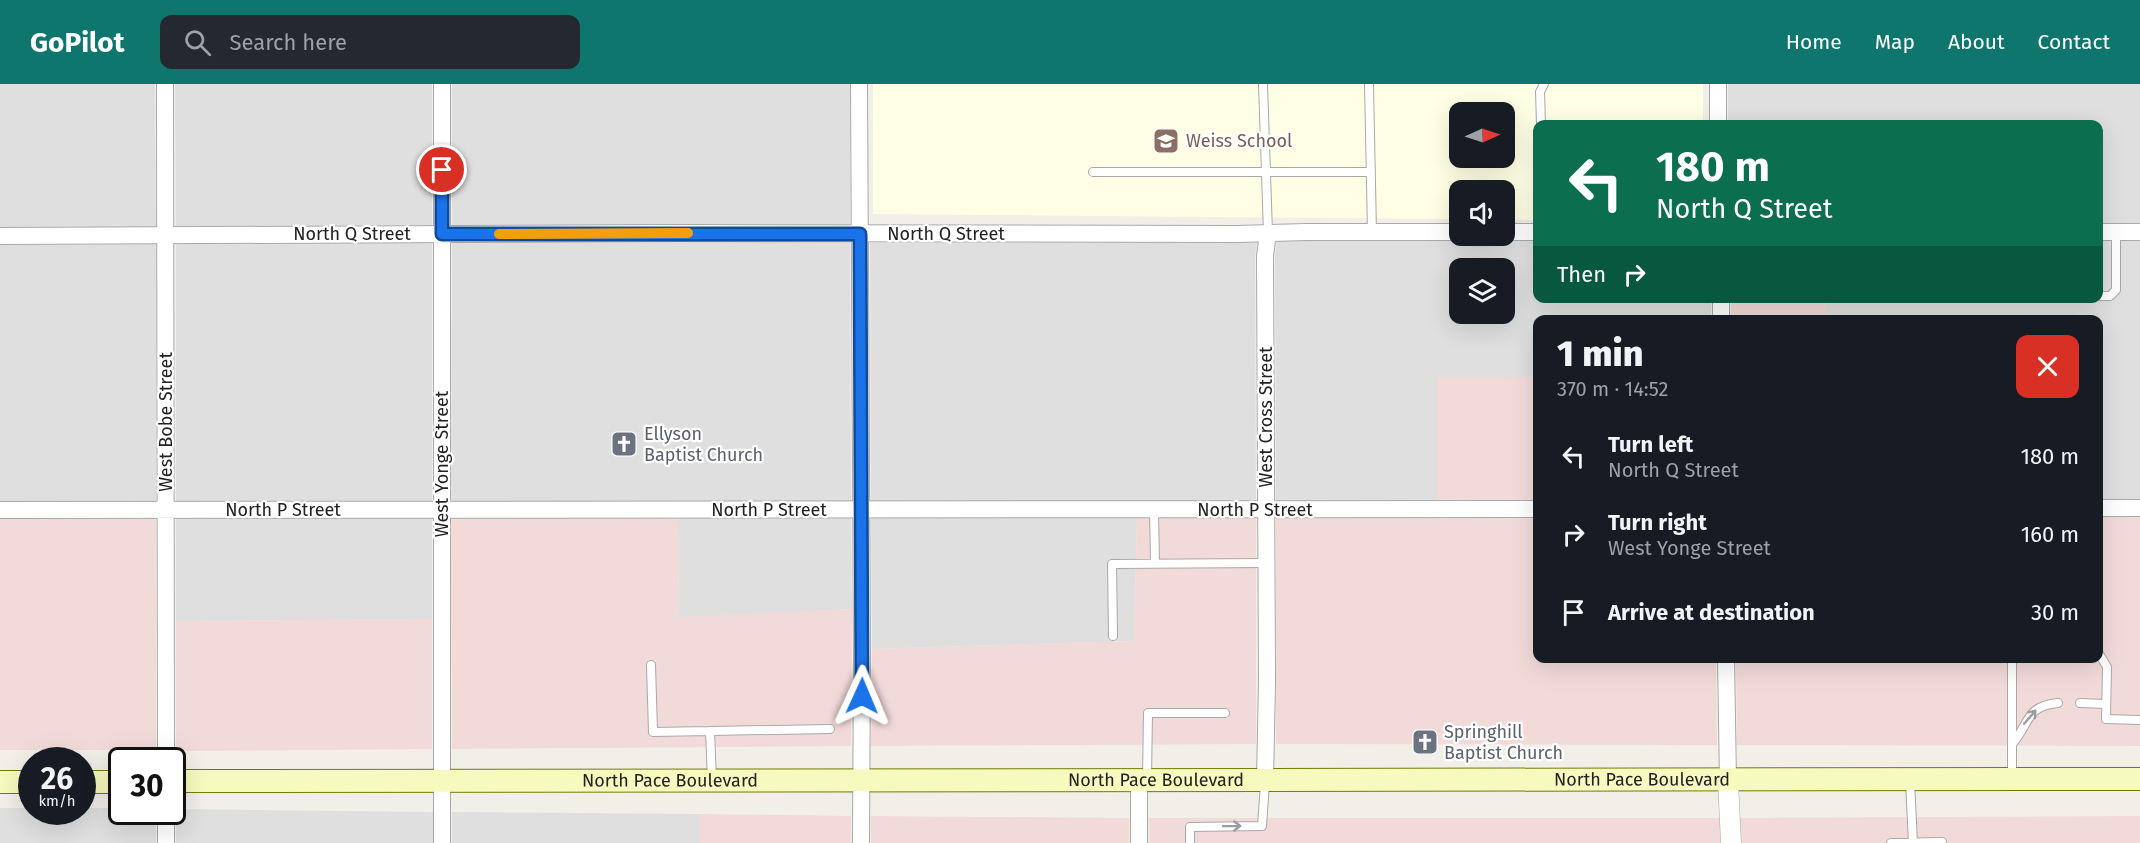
<!DOCTYPE html>
<html lang="en">
<head>
<meta charset="utf-8">
<style>
  :root { --surface:#171b24; --page:#242831; --text:#f1f3f6; --muted:#9ea1a6; --accent:#0f766e }
  body { margin:0; font-family:"Fira Sans",sans-serif; background:var(--page); color:var(--text); height:100vh; display:flex; flex-direction:column; font-size:22px; white-space:nowrap }
  * { box-sizing:border-box; margin:0 }
  p { font-size:20px; color:var(--muted) }
  .icon { flex:none; width:33px; height:33px; fill:none; stroke:currentColor; stroke-width:2; stroke-linecap:round; stroke-linejoin:round }
  .map { position:relative; flex:1; overflow:hidden }
  .side { position:absolute; left:1533px; top:231px; width:570px; height:348px; display:flex; flex-direction:column; background:var(--surface); border-radius:12px; box-shadow:0 6px 24px #0002 }
  .side>* { flex:none }
  .top-card { position:absolute; left:1533px; top:36px; width:570px; height:183px; border-radius:12px; box-shadow:0 6px 24px #0002; background:#0b6e4f; color:#fff; overflow:hidden }
  .needle { width:39px; rotate:87deg }
  .fabs { position:absolute; left:1449px; top:18px; display:grid; gap:12px }
  .fabs a { display:grid; place-items:center; width:66px; height:66px; border-radius:12px; background:var(--surface); box-shadow:0 6px 24px #0002; font-size:30px }
  .speed { position:absolute; left:18px; top:663px; display:flex; gap:12px; font-size:30px; font-weight:700; text-align:center }
  .speed>* { display:grid; place-content:center; width:78px; height:78px; border-radius:50%; background:var(--surface); box-shadow:0 6px 24px #0002; line-height:1 }
  .speed small { font-size:15px; font-weight:400 }
  .speed .limit { border:3px solid #111; border-radius:9px; background:#fff; color:#111 }
  .pin { position:absolute; display:grid; place-items:center; width:51px; height:51px; color:#fff; margin:-26px; border:3px solid #fff; border-radius:50%; box-shadow:0 2px 6px #0007 }
  .me { position:absolute; width:66px; margin:-33px; rotate:1deg; stroke-linejoin:round; filter:drop-shadow(0 0 4px #0008) }
  .turn { display:flex; align-items:center; gap:21px; height:126px; padding:0 24px; font-size:27px }
  .turn .icon { width:78px; height:78px; stroke-width:2.5 }
  .turn b { display:block; font-size:42px; line-height:51px }
  .then { display:flex; align-items:center; height:57px; padding:0 24px; background:#0003; gap:12px; font-size:22px }
  .round { display:grid; place-items:center; flex:none; width:63px; height:63px; border-radius:12px; background:var(--page) }
  .headline { display:flex; align-items:center; justify-content:space-between; height:102px; padding:0 24px }
  h1 { font-size:36px; font-weight:800; line-height:45px }
  ul { padding:0; list-style:none }
  li { display:flex; align-items:center; gap:18px; height:78px; padding:0 24px }
  li div { flex:1 }
  li b { display:block; font-size:22px }
  li em { font-style:normal }
  header { display:flex; align-items:center; gap:36px; box-sizing:border-box; height:84px; padding:0 30px; background:var(--accent); color:#fff }
  header strong { font-size:28px }
  nav { display:flex; gap:33px; margin-inline-start:auto; font-size:21px }
  .search { width:420px; height:54px; background:var(--page); display:flex; align-items:center; gap:15px; box-sizing:border-box; padding:0 21px; border-radius:12px; color:var(--muted); font-size:22px }
  .map>svg:first-child { display:block }
</style>
</head>
<body>
<header>
<strong>GoPilot</strong>
<div class="search"><svg class="icon" aria-label="search" viewBox="0 0 24 24"><circle cx="10" cy="10" r="6"/><path d="M15 15l6 6"/></svg>Search here</div>
<nav><a>Home</a><a>Map</a><a>About</a><a>Contact</a></nav>
</header>
<div class="map">
<svg width="2140" height="759" viewBox="0 0 2140 759">
  <rect width="100%" height="100%" fill="#f2efe9"/>
  <path fill="#e0dfdf" fill-rule="evenodd" d="M 0,0 L 155,0 L 156,143 L 0,143 Z
    M 175,0 L 432,0 L 432,141 L 176,143 Z
    M 452,0 L 850,0 L 850,142 L 452,141 Z
    M 1728,0 L 2140,0 L 2140,139 L 2099,139 L 2098,40 L 1728,40 Z
    M 1307,156 L 1537,156 L 1538,214 L 1711,215 L 1711,235 L 1538,236 L 1537,293 L 1437,293 L 1437,417 L 1276,417 L 1275,173 L 1277,157 ZM 1460,184 L 1504,184 L 1504,230 L 1460,230 Z
    M 2099,156 L 2140,156 L 2140,415 L 2099,415 L 2098,236 L 1826,236 L 1826,215 L 2098,214 Z
    M 678,157 L 850,159 L 851,417 L 451,417 L 452,158 Z
    M 432,158 L 432,417 L 176,417 L 176,160 Z
    M 1257,158 L 1255,173 L 1256,417 L 871,417 L 870,159 Z
    M 156,160 L 156,417 L 0,418 L 0,161 Z
    M 176,434 L 432,434 L 432,535 L 176,537 Z
    M 678,434 L 851,434 L 852,525 L 679,534 Z
    M 871,434 L 1137,434 L 1134,557 L 872,565 Z
    M 0,724 L 31,724 L 32,728 L 82,728 L 83,724 L 121,724 L 122,728 L 156,728 L 156,759 L 0,759 Z
    M 176,725 L 433,728 L 433,759 L 176,759 Z
    M 452,728 L 699,730 L 699,759 L 452,759 Z"/>
  <path fill="#f2dad9" d="M 1731,215 L 1826,215 L 1826,235 L 1731,235 Z
    M 1437,293 L 1537,293 L 1537,417 L 1437,417 Z
    M 2140,432 L 2140,662 L 1737,661 L 1736,575 L 2098,574 L 2099,433 Z
    M 156,434 L 156,666 L 0,666 L 0,435 Z
    M 451,434 L 678,434 L 679,533 L 852,525 L 851,662 L 452,665 Z
    M 1137,434 L 1256,434 L 1256,660 L 871,662 L 872,565 L 1134,557 Z
    M 1276,434 L 1537,434 L 1538,574 L 1716,575 L 1717,661 L 1276,660 Z
    M 432,535 L 432,665 L 176,667 L 176,537 Z
    M 699,730 L 851,732 L 851,759 L 699,759 Z
    M 871,732 L 1129,734 L 1129,759 L 871,759 Z
    M 2140,732 L 2140,759 L 1740,759 L 1739,734 Z
    M 1149,734 L 1720,734 L 1721,759 L 1149,759 Z"/>
  <path fill="#ffffe5" fill-rule="evenodd" d="M 873,0 L 1703,0 L 1703,40 L 1538,40 L 1537,136 L 1505,135 L 1504,106 L 1460,106 L 1459,135 L 873,130 ZM 1460,28 L 1504,28 L 1504,74 L 1460,74 Z"/>
  <g fill="none" stroke-linecap="round" stroke-linejoin="round">
    <g stroke="#a9a9a9" stroke-width="10">
      <path id="service" d="M 1263,0 L 1268,149
        M 1369,0 L 1372,148
        M 1541,40 L 1540,8 L 1544,0
        M 1093,88 L 1369,88
        M 2098,212 L 2110,212 L 2116,206 L 2116,148
        M 1154,426 L 1155,479
        M 1113,552 L 1112,480 L 1266,479
        M 2098,568 L 2107,583 L 2106,635 L 2140,636
        M 2012,574 L 2012,692
        M 651,581 L 653,648 L 710,647
        M 2080,619 L 2106,620
        M 2012,660 C 2030,640 2025,622 2058,619
        M 1147,695 L 1148,629 L 1225,629
        M 712,696 L 710,647 L 830,645
        M 1910,697 L 1913,759
        M 1190,759 L 1190,743 L 1262,742 L 1265,699
        M 1891,759 L 1942,758"/>
    </g>
    <g stroke="#a9a9a9" stroke-width="18">
      <path id="minor" d="M 165,0 L 166,676
        M 442,0 L 442,759
        M 859,0 L 862,570 L 861,759
        M 1718,0 L 1718,40
        M 1504,148 L 1538,148
        M 2098,148 L 2140,148
        M 0,152 L 678,149 L 1237,150 L 1307,148 L 1460,148
        M 1721,214 L 1721,236
        M 2098,424 L 2140,424
        M 0,426 L 1538,425
        M 1726,574 L 1728,697
        M 1265,696 L 1267,598 L 1265,172 L 1268,149
        M 1139,697 L 1139,759
        M 166,759 L 166,728"/>
    </g>
    <g stroke="#a9a9a9" stroke-width="21">
      <path id="tertiary" d="M 1728,697 L 1731,759"/>
    </g>
    <g stroke="#707d05" stroke-width="24">
      <g id="secondary">
        <path id="s1" d="M 172,697 L 2140,695"/>
        <path d="M 0,698 L 32,698"/>
        <path d="M 82,698 L 122,698"/>
      </g>
    </g>
    <use href="#service" stroke="#fff" stroke-width="8"/>
    <use href="#minor" stroke="#fff" stroke-width="16"/>
    <use href="#tertiary" stroke="#fff" stroke-width="20"/>
    <use href="#secondary" stroke="#f7fabf" stroke-width="22"/>
  </g>
  <defs><path id="oneway-shaft" d="M-6 0H5M1.5-3L5.5 0L1.5 3" fill="none" stroke-width="1.6" stroke-linecap="round" stroke-linejoin="round" transform="scale(1.5)"/></defs>
  <g stroke="#9c9c9c">
    <use href="#oneway-shaft" transform="translate(2030 633) rotate(-49)"/>
    <use href="#oneway-shaft" transform="translate(1232 742) rotate(-1)"/>
  </g>
  <g fill="none" stroke-linecap="round" stroke-linejoin="round">
    <g stroke="#114b97" stroke-width="15">
      <path id="route" d="M 442,86 L 442,150 L 860,150 L 862,612"/>
    </g>
    <use href="#route" stroke="#1a73e8" stroke-width="10"/>
    <path stroke="#f59e0b" stroke-width="10" d="M 499,150 L 688,149"/>
  </g>
  <defs>
    <g id="school-square" transform="scale(1.35)"><rect x="-9" y="-9" width="18" height="18" rx="4" fill="#8d6e63" stroke="#fff"/><path d="M0-5L7-2L0 1L-7-2ZM-4 1L0 2.5L4 1V4Q0 6-4 4Z" fill="#fff"/></g>
    <g id="church-square" transform="scale(1.35)"><rect x="-9" y="-9" width="18" height="18" rx="4" fill="#6b7280" stroke="#fff"/><path d="M-1.2-6h2.4v3.5h3.3v2.4h-3.3V6h-2.4V-.1h-3.3v-2.4h3.3Z" fill="#fff"/></g>
  </defs>
  <g fill-rule="evenodd">
    <use href="#school-square" x="1166" y="57"/>
    <use href="#church-square" x="624" y="360"/>
    <use href="#church-square" x="1425" y="658"/>
  </g>
  <g text-anchor="middle" stroke-width="4.5" stroke-linejoin="round" paint-order="stroke">
    <g font-size="18" fill="#785e54" stroke="#fff" text-anchor="start">
      <text x="1186" y="63">Weiss School</text>
    </g>
    <g font-size="18" fill="#222" stroke="#fff">
      <text x="352" y="156">North Q Street</text>
      <text x="946" y="156">North Q Street</text>
      <text transform="translate(1266 333) rotate(-90)" y="6">West Cross Street</text>
      <text transform="translate(166 338) rotate(-90)" y="6">West Bobe Street</text>
      <text transform="translate(442 380) rotate(-90)" y="6">West Yonge Street</text>
      <text x="283" y="432">North P Street</text>
      <text x="769" y="432">North P Street</text>
      <text x="1255" y="432">North P Street</text>
      <text dy="6" stroke="none"><textPath href="#s1" startOffset="984">North Pace Boulevard</textPath></text>
      <text dy="6" stroke="none"><textPath href="#s1" startOffset="498">North Pace Boulevard</textPath></text>
      <text dy="6" stroke="none"><textPath href="#s1" startOffset="1470">North Pace Boulevard</textPath></text>
    </g>
    <g font-size="18" fill="#5b616d" stroke="#fff" text-anchor="start">
      <text x="644" y="356">Ellyson<tspan x="644" dy="21">Baptist Church</tspan></text>
      <text x="1444" y="654">Springhill<tspan x="1444" dy="21">Baptist Church</tspan></text>
    </g>
  </g>
</svg>
<div class="fabs">
<a><svg class="needle" viewBox="-14 -14 28 28"><path d="M0-13l5 13h-10z" fill="#e53935"/><path d="M0 13l5-13h-10z" fill="#9ea1a6"/></svg></a>
<a><svg class="icon" aria-label="sound" viewBox="0 0 24 24"><path d="M4 9h4l5-4v14l-5-4H4zM17 9q2 3 0 6"/></svg></a>
<a><svg class="icon" aria-label="layers" viewBox="0 0 24 24"><path d="M12 4l9 5-9 5-9-5zM3 14l9 5 9-5"/></svg></a>
</div>
<div class="speed"><div>26<small>km/h</small></div><div class="limit">30</div></div>
<div class="pin" style="left:442px;top:86px;background:#d93025"><svg class="icon" aria-label="arrive" viewBox="0 0 24 24"><path d="M6 21V4h12l-3 4 3 4H6"/></svg></div>
<svg class="me" style="left:862px;top:612px" viewBox="-20 -20 40 40"><path d="M0-17L14 15 0 8-14 15z" fill="#1a73e8" stroke="#fff" stroke-width="4"/></svg>
<div class="top-card">
<div class="turn"><svg class="icon" aria-label="left" viewBox="0 0 24 24"><path d="M17 20v-9H6M10 6l-5 5 5 5"/></svg><div><b>180 m</b>North Q Street</div></div>
<div class="then">Then<svg class="icon" aria-label="right" viewBox="0 0 24 24"><path d="M7 20v-9h11M14 6l5 5-5 5"/></svg></div>
</div>
<section class="side">
<div class="headline"><div><h1>1 min</h1><p>370 m · 14:52</p></div><a class="round" style="background:#d93025;color:#fff"><svg class="icon" aria-label="close" viewBox="0 0 24 24"><path d="M6 6l12 12M18 6L6 18"/></svg></a></div>
<ul>
<li><svg class="icon" aria-label="left" viewBox="0 0 24 24"><path d="M17 20v-9H6M10 6l-5 5 5 5"/></svg><div><b>Turn left</b><p>North Q Street</p></div><em>180 m</em></li>
<li><svg class="icon" aria-label="right" viewBox="0 0 24 24"><path d="M7 20v-9h11M14 6l5 5-5 5"/></svg><div><b>Turn right</b><p>West Yonge Street</p></div><em>160 m</em></li>
<li><svg class="icon" aria-label="arrive" viewBox="0 0 24 24"><path d="M6 21V4h12l-3 4 3 4H6"/></svg><div><b>Arrive at destination</b></div><em>30 m</em></li>
</ul>
</section>
</div>
</body>
</html>
